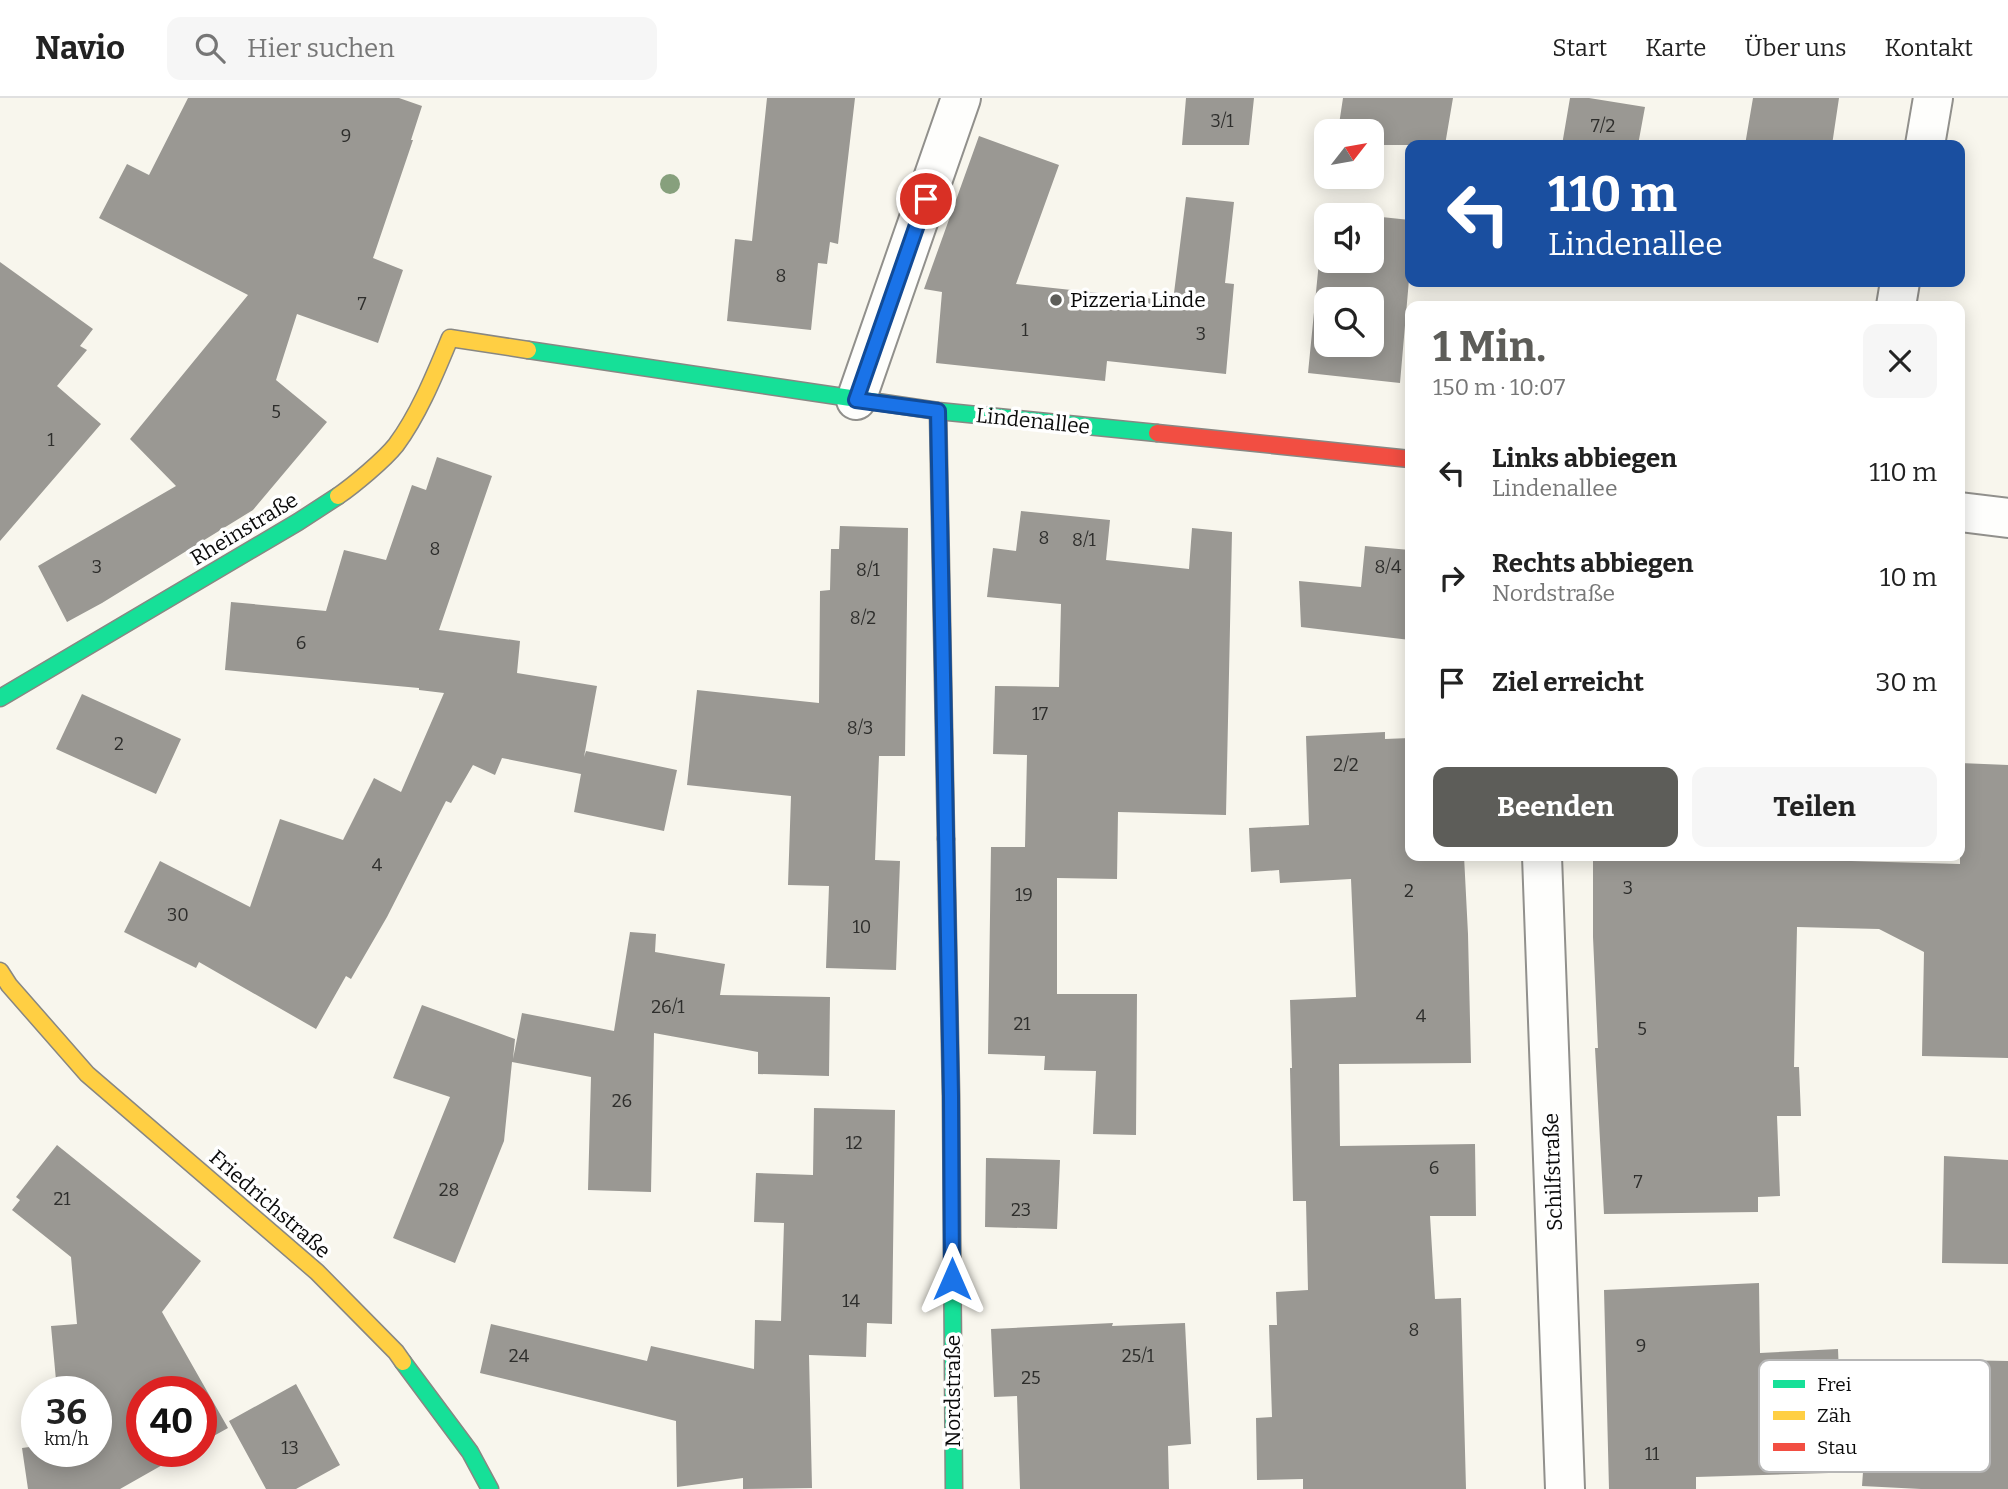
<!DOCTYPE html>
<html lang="de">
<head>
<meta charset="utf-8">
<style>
  :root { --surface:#fff; --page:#f6f6f6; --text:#222; --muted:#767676; --line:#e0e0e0; --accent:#5d5d59 }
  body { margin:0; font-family:Bitter,serif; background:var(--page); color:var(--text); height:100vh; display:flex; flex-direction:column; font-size:26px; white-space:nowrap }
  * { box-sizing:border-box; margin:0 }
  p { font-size:23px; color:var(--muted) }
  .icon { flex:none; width:38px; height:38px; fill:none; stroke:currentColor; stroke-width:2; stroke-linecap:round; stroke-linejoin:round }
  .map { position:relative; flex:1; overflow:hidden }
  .side { position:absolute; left:1405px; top:203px; width:560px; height:560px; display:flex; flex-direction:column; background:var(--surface); border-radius:14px; box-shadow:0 4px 18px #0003 }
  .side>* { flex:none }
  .banner { position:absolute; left:1405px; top:42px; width:560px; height:147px; border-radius:14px; box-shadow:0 4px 18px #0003; background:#1a4fa0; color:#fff; overflow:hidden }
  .needle { width:46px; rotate:59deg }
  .tools { position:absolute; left:1314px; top:21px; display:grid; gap:14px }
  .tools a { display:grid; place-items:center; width:70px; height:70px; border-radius:14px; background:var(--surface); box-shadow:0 4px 18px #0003; font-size:35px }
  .speed { position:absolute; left:21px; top:1278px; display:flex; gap:14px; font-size:35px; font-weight:700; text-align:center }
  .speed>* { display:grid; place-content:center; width:91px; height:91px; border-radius:50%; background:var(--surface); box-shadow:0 4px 18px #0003; line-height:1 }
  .speed small { font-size:18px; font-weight:400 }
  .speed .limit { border:10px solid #d22; background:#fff; color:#111 }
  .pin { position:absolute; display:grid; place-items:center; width:60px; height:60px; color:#fff; margin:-30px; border:4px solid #fff; border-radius:50%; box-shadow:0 2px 7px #0007 }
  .me { position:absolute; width:77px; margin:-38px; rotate:0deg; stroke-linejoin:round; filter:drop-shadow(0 0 5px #0008) }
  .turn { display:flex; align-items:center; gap:24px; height:147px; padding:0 28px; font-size:32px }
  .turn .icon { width:91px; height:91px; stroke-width:2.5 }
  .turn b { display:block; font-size:49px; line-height:60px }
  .round { display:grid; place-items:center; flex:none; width:74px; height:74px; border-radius:14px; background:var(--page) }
  .overview { display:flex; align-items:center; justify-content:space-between; height:119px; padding:0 28px }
  h1 { font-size:42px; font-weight:700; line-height:52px; color:var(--accent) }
  .cta { display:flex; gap:14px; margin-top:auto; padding:14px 28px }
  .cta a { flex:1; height:80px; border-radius:14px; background:var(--accent); color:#fff; font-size:28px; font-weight:700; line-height:80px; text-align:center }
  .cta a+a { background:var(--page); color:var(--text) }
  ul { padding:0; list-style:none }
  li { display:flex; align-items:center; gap:21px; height:105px; padding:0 28px }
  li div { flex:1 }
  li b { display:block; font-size:26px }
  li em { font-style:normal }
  header { display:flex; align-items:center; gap:42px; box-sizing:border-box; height:98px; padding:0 35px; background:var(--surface); border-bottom:2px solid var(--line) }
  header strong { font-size:33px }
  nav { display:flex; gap:38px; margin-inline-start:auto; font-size:24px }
  .search { width:490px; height:63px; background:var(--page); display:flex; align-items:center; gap:18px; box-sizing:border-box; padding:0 24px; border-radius:14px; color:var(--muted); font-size:26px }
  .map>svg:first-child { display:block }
</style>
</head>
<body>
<header>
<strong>Navio</strong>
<div class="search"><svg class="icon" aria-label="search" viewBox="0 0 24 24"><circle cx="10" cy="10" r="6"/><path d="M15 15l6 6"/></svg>Hier suchen</div>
<nav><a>Start</a><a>Karte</a><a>Über uns</a><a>Kontakt</a></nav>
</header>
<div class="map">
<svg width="2008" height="1391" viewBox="0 0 2008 1391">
  <rect width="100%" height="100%" fill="#f8f6ed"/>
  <path fill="#9a9893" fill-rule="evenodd" d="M 188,0 L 399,0 L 422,8 L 411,42 L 413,42 L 373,160 L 403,172 L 378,245 L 297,216 L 276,282 L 327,324 L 253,412 L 102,505 L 67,524 L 38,468 L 176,388 L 130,341 L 248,197 L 99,120 L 127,66 L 149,77 Z
    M 767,0 L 855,0 L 838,146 L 830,144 L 827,166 L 818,165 L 811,232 L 727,223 L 735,141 L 752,143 Z
    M 1186,0 L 1254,0 L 1249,47 L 1182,47 Z
    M 1343,0 L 1453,0 L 1445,47 L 1372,47 L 1372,33 L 1338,33 Z
    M 1570,0 L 1589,0 L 1645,9 L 1638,47 L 1562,47 Z
    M 1753,0 L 1839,0 L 1832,47 L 1745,47 Z
    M 979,38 L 1059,67 L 1016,186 L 1173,203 L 1186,99 L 1234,104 L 1225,185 L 1234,186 L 1226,276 L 1107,263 L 1105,283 L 936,265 L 942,194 L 924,191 Z
    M 1324,113 L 1364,117 L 1326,117 L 1326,163 L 1372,163 L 1372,118 L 1410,122 L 1410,170 L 1400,285 L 1308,275 ZM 1326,201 L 1372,201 L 1372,247 L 1326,247 Z
    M 0,164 L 93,231 L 80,248 L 87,252 L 57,288 L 101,326 L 0,443 Z
    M 437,359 L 492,378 L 439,532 L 520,543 L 517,575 L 597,588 L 584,659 L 586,653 L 677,672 L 664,733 L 574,714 L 581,676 L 502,660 L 495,677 L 473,667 L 451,705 L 446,703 L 387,819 L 351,881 L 346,878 L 316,931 L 199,864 L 196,870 L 124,834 L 160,763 L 250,809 L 280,721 L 343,742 L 374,680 L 401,694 L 444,595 L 419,592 L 419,590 L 225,572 L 231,504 L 326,513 L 344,452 L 386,462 L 412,387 L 426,392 Z
    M 1021,413 L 1110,422 L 1106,462 L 1189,471 L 1192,430 L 1232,434 L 1226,717 L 1118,714 L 1117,781 L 1057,780 L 1057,896 L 1137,896 L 1136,1037 L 1093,1036 L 1096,973 L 1044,972 L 1045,958 L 988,956 L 991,749 L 1025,749 L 1027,657 L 993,656 L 995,588 L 1059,589 L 1061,506 L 987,499 L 993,450 L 1016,453 Z
    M 840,428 L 908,430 L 905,658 L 879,658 L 875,762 L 900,763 L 896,872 L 826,870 L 829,788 L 788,787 L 791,698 L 687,687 L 697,592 L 819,605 L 820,493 L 830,492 L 831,451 L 839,451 Z
    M 1365,448 L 1410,452 L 1410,542 L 1301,529 L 1299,483 L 1361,489 Z
    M 82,596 L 181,641 L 156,696 L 56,651 Z
    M 1385,634 L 1385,641 L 1410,640 L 1410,758 L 1464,758 L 1468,836 L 1471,965 L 1339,966 L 1340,1048 L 1475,1046 L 1476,1118 L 1430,1118 L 1435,1201 L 1461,1200 L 1466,1391 L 1303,1391 L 1303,1381 L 1257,1382 L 1256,1320 L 1272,1319 L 1269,1227 L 1277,1227 L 1276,1194 L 1308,1192 L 1306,1103 L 1293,1103 L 1290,970 L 1292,970 L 1290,902 L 1356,899 L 1351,781 L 1280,785 L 1279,772 L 1251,774 L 1249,730 L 1309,727 L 1306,638 Z
    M 1960,665 L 2008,667 L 2008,960 L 1922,958 L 1924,854 L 1879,831 L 1797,829 L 1794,969 L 1799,969 L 1801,1018 L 1777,1018 L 1780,1098 L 1758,1099 L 1758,1114 L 1604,1116 L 1595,950 L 1598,950 L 1593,839 L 1593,758 L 1787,758 L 1851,761 L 1851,763 L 1960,766 Z
    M 630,834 L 656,836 L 655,854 L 725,866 L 720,897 L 830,899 L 829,978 L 758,976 L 758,954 L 654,935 L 651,1094 L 588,1092 L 591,979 L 512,964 L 504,1043 L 455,1165 L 393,1140 L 450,999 L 393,980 L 422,907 L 515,941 L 513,961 L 522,915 L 614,933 Z
    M 814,1010 L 895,1012 L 892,1226 L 867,1225 L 866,1259 L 809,1257 L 812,1390 L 743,1391 L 743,1380 L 677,1389 L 676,1323 L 480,1275 L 491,1226 L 647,1263 L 651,1248 L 754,1271 L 755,1222 L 781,1223 L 784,1125 L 754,1124 L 756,1075 L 813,1077 Z
    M 57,1047 L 201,1163 L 162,1214 L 228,1330 L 201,1345 L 201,1293 L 142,1293 L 142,1353 L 187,1353 L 120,1391 L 28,1391 L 22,1350 L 37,1348 L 37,1353 L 96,1353 L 96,1293 L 57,1293 L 51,1228 L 77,1226 L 71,1159 L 12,1112 L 20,1102 L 16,1099 Z
    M 1944,1058 L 2008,1062 L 2008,1166 L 1942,1165 Z
    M 986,1060 L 1060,1062 L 1057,1131 L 985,1129 Z
    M 1759,1185 L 1760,1255 L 1838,1251 L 1839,1275 L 1956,1282 L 1957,1262 L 2008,1263 L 2008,1391 L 1921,1391 L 1862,1388 L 1863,1374 L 1696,1379 L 1696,1391 L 1609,1391 L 1604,1192 Z
    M 1113,1225 L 1112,1228 L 1185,1225 L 1191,1346 L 1168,1348 L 1169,1391 L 1020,1391 L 1017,1298 L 994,1299 L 991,1231 Z
    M 296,1286 L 340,1367 L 296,1391 L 266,1391 L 229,1323 Z"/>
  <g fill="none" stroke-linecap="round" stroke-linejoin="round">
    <g stroke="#91908c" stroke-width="42">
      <path id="street" d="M 1925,47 L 1933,0
        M 1896,208 L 1900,184
        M 856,302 L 961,0
        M 1960,414 L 2008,420
        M 1542,758 L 1565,1391"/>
    </g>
    <g stroke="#888783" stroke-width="19">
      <path id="fast" d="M 528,252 L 938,313 L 1157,335
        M 0,600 L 298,424 L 338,398
        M 946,741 L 951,998 L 954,1391
        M 403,1264 L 470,1354 L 490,1391"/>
    </g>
    <g stroke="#888783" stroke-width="19">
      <path id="slow" d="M 938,313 L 946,741
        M 338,398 C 354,387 384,362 396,347 C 419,316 435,276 450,240 L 528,252
        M 0,873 L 9,887 L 87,976 L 317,1174 L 396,1254 L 403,1264"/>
    </g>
    <g stroke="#888783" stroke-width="19">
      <path id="jam" d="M 1157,335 L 1410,361"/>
    </g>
    <use href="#street" stroke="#fefefc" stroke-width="38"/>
    <use href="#fast" stroke="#16e098" stroke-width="16"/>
    <use href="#slow" stroke="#ffcf43" stroke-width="16"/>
    <use href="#jam" stroke="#f24e42" stroke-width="16"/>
  </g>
  <circle fill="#87a07d" cx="670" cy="86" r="10"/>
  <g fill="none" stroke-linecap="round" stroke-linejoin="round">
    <g stroke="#114b97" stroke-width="18">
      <path id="route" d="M 926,101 L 856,302 L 938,313 L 951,998 L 952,1181"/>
    </g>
    <use href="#route" stroke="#1a73e8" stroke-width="12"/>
  </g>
  <circle fill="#5d5d59" stroke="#fff" stroke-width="2.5" cx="1056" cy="202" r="7"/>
  <g text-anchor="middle" stroke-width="7" stroke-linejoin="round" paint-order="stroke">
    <g font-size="18" fill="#2e2e2c">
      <text x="1222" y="29">3/1</text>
      <text x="1603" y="34">7/2</text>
      <text x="346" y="44">9</text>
      <text x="781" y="184">8</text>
      <text x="362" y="212">7</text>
      <text x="1025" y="238">1</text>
      <text x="1201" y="242">3</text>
      <text x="276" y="320">5</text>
      <text x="51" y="348">1</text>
      <text x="1044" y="446">8</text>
      <text x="1084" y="448">8/1</text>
      <text x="435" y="457">8</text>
      <text x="97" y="475">3</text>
      <text x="1388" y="475">8/4</text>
      <text x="868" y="478">8/1</text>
      <text x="863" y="526">8/2</text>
      <text x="301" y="551">6</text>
      <text x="1040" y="622">17</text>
      <text x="860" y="636">8/3</text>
      <text x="119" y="652">2</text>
      <text x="1346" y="673">2/2</text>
      <text x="377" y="773">4</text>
      <text x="1628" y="796">3</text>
      <text x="1409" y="799">2</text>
      <text x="1024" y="803">19</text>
      <text x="178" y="823">30</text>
      <text x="862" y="835">10</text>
      <text x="668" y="915">26/1</text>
      <text x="1421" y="924">4</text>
      <text x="1022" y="932">21</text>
      <text x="1642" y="937">5</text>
      <text x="622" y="1009">26</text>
      <text x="854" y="1051">12</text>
      <text x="1434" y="1076">6</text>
      <text x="1638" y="1090">7</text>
      <text x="449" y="1098">28</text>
      <text x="62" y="1107">21</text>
      <text x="1021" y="1118">23</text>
      <text x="851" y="1209">14</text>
      <text x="1414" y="1238">8</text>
      <text x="1641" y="1254">9</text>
      <text x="519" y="1264">24</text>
      <text x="1138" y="1264">25/1</text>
      <text x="1031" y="1286">25</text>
      <text x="290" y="1356">13</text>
      <text x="1652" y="1362">11</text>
    </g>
    <g font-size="21" fill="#0a0a0a" stroke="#fff" text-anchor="start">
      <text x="1070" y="209">Pizzeria Linde</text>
    </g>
    <g font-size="21" fill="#0a0a0a" stroke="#fff">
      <text transform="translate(1033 323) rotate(6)" y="7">Lindenallee</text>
      <text transform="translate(244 431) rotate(-31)" y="7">Rheinstraße</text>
      <text transform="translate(1553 1074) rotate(-92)" y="7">Schilfstraße</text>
      <text transform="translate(270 1106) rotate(41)" y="7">Friedrichstraße</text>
      <text transform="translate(953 1293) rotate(-90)" y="7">Nordstraße</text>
    </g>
  </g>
  <rect x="1759" y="1262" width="231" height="112" rx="10" fill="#fff" stroke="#b6b6b6" stroke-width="2"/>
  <rect x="1773" y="1282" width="32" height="8" fill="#16e098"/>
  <rect x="1773" y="1313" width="32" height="9" fill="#ffcf43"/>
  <rect x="1773" y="1345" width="32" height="8" fill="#f24e42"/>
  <g font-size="19" fill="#0a0a0a">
    <text x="1817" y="1293">Frei</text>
    <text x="1817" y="1324">Zäh</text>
    <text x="1817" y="1356">Stau</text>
  </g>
</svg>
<div class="tools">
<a><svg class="needle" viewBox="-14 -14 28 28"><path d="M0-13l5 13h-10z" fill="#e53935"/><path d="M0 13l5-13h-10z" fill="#767676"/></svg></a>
<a><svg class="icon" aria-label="sound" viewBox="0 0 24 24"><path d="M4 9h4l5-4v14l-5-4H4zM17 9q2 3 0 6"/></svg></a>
<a><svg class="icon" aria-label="search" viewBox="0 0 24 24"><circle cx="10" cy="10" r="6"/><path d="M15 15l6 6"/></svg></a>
</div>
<div class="speed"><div>36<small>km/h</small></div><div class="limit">40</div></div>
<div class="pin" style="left:926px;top:101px;background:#d93025"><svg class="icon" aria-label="arrive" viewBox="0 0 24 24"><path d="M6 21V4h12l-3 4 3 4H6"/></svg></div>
<svg class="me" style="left:952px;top:1181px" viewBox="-20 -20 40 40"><path d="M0-17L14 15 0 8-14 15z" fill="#1a73e8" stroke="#fff" stroke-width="4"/></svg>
<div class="banner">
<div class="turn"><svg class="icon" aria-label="left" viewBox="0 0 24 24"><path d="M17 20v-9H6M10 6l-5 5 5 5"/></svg><div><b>110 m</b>Lindenallee</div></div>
</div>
<section class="side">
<div class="overview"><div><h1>1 Min.</h1><p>150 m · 10:07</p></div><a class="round"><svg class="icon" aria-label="close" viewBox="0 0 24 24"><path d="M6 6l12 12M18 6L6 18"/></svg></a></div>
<ul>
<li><svg class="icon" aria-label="left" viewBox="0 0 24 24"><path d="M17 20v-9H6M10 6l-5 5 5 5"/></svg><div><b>Links abbiegen</b><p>Lindenallee</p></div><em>110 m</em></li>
<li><svg class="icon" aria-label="right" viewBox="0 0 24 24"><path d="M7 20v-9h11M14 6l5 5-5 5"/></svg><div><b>Rechts abbiegen</b><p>Nordstraße</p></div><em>10 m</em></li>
<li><svg class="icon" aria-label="arrive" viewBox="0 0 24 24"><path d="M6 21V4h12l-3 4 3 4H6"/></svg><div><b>Ziel erreicht</b></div><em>30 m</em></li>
</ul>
<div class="cta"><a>Beenden</a><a>Teilen</a></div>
</section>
</div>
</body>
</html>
